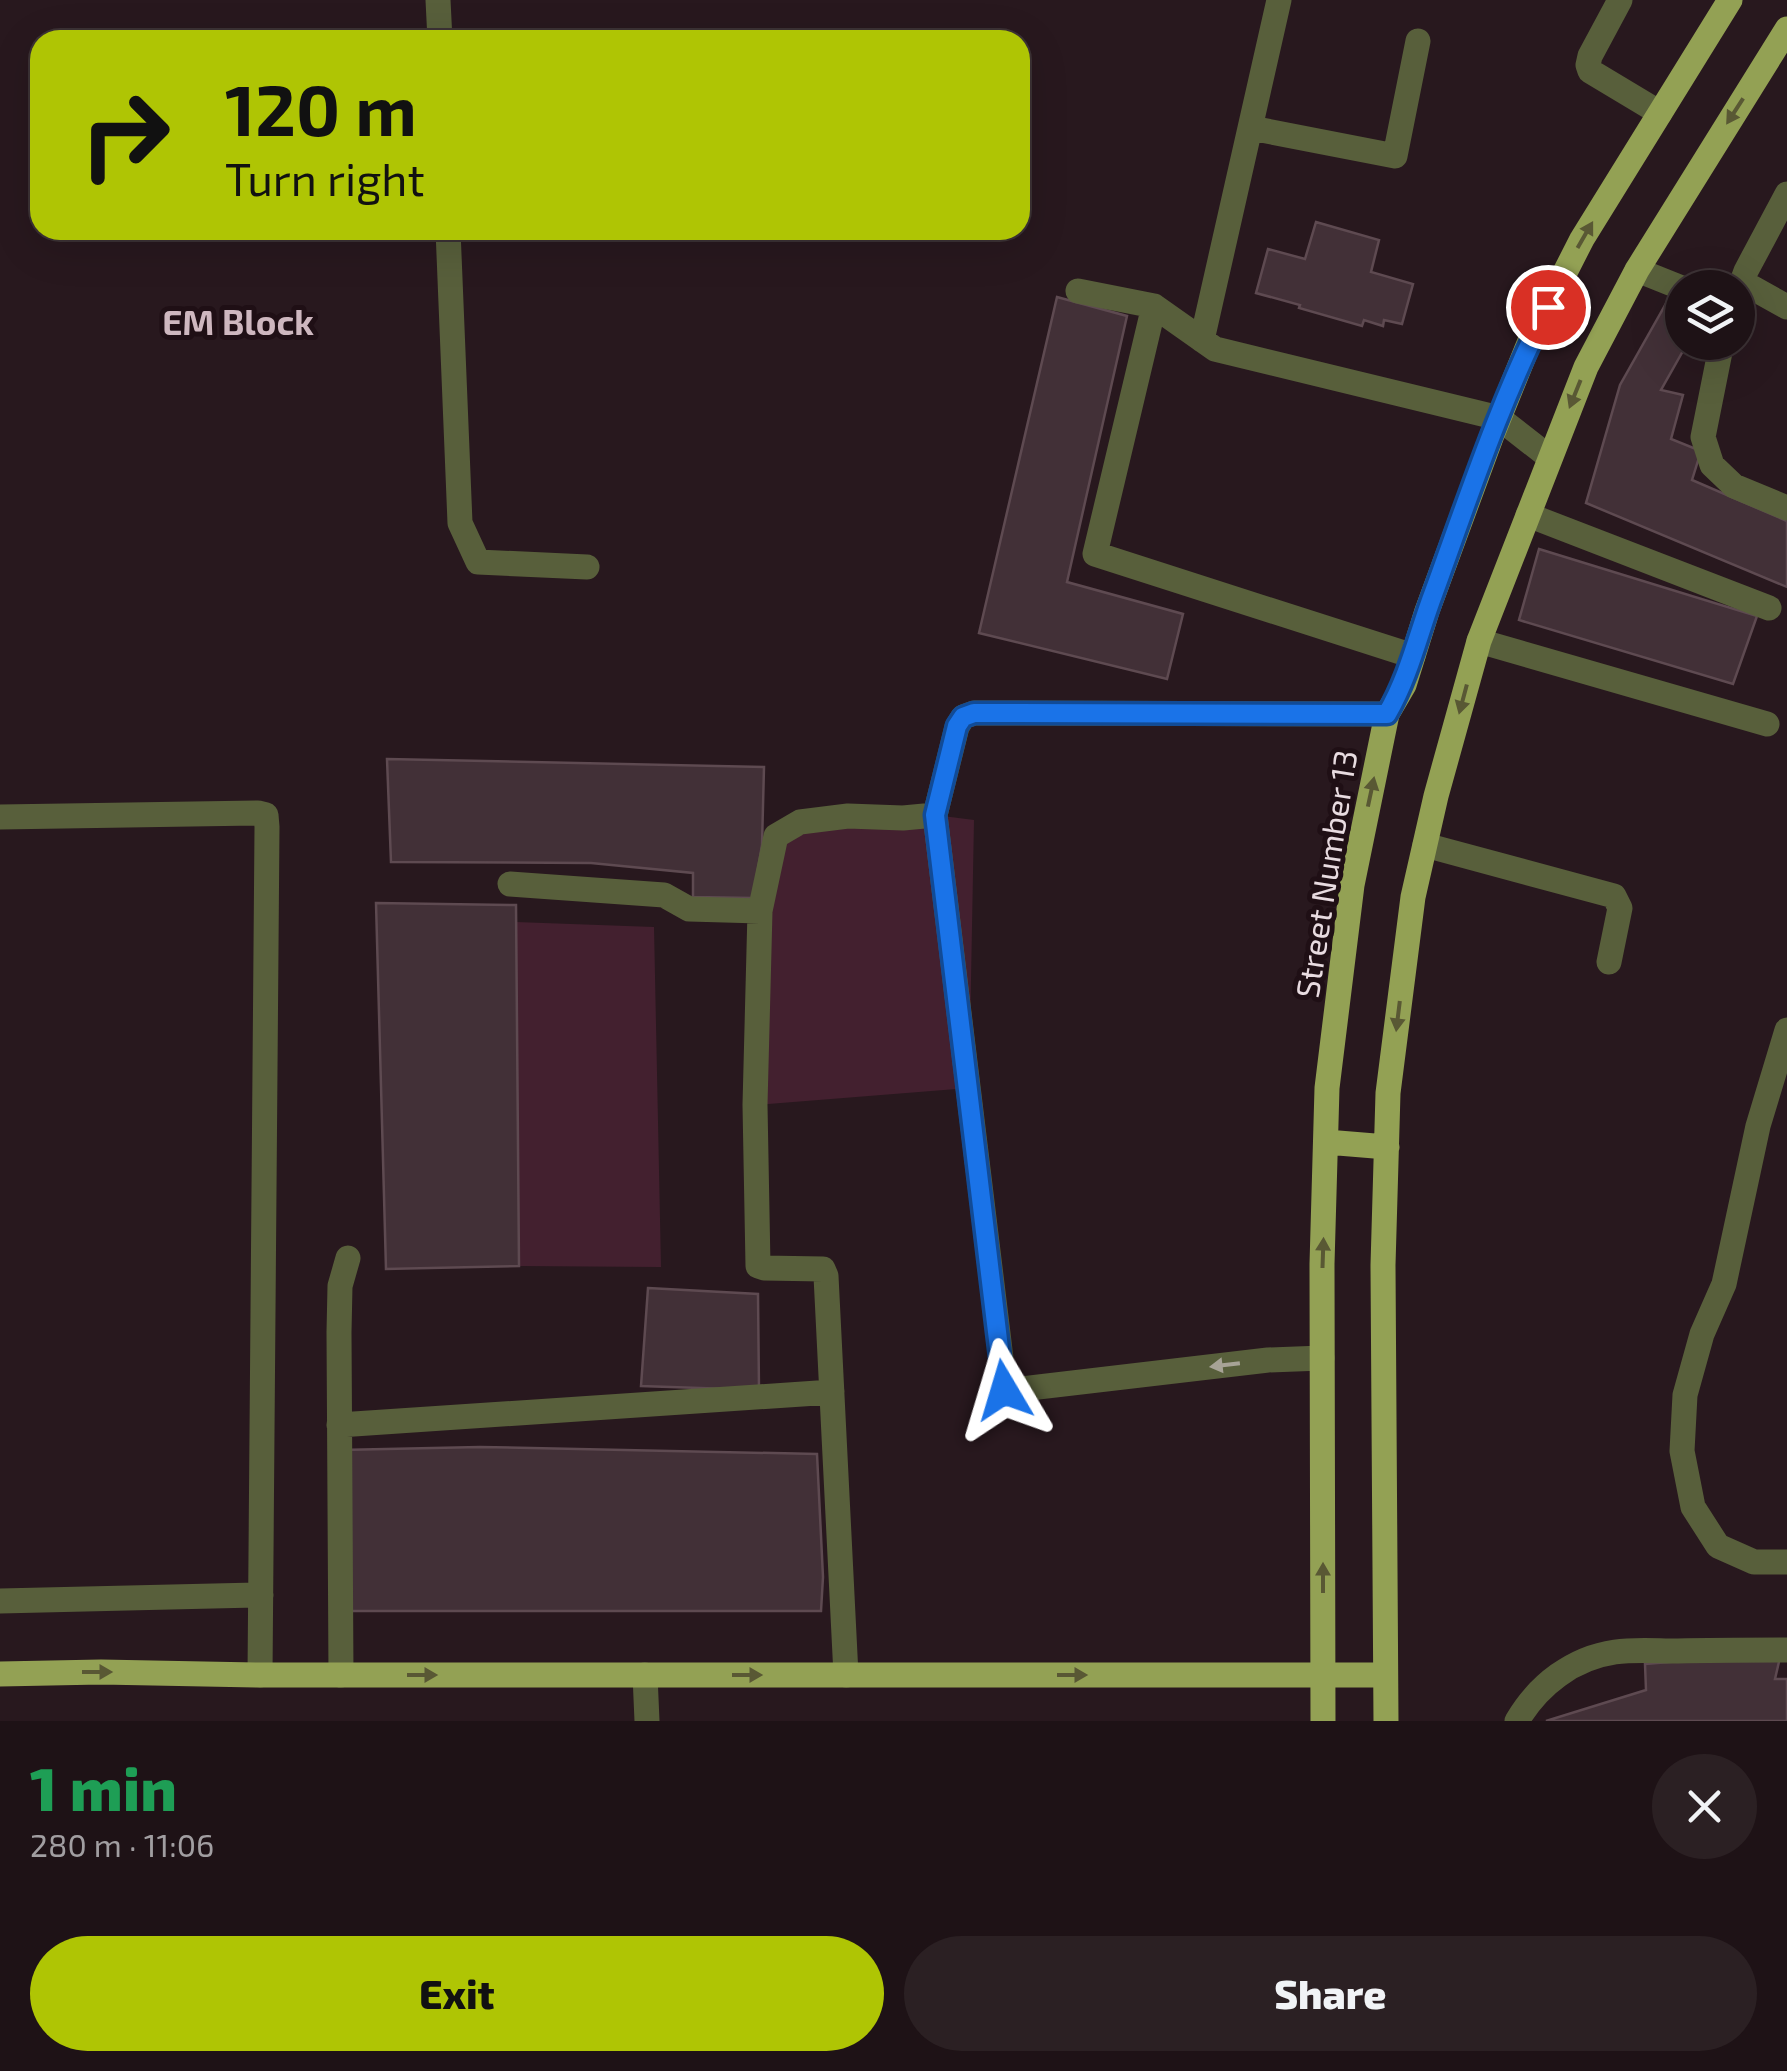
<!DOCTYPE html>
<html lang="en">
<head>
<meta charset="utf-8">
<style>
  :root { --surface:#1e1216; --page:#2b2023; --text:#f1f3f6; --muted:#a19ea1; --line:#3c3235; --accent:#afc504 }
  body { margin:0; font-family:"Exo 2",sans-serif; background:var(--page); color:var(--text); height:100vh; display:flex; flex-direction:column; font-size:38px; white-space:nowrap }
  * { box-sizing:border-box; margin:0 }
  p { font-size:32px; color:var(--muted) }
  .icon { flex:none; width:55px; height:55px; fill:none; stroke:currentColor; stroke-width:2; stroke-linecap:round; stroke-linejoin:round }
  .map { position:relative; height:1721px; overflow:hidden }
  .drawer { display:flex; flex-direction:column; background:var(--surface); flex:1 }
  .drawer>* { flex:none }
  .guide { position:absolute; left:30px; top:30px; width:1000px; height:210px; border-radius:30px; box-shadow:0 10px 40px #0002,0 0 0 2px var(--line); background:#afc504; color:#111; overflow:hidden }
  .tools { position:absolute; left:1665px; top:270px; display:grid; gap:20px }
  .tools a { display:grid; place-items:center; width:90px; height:90px; border-radius:50%; background:var(--surface); box-shadow:0 10px 40px #0002,0 0 0 2px var(--line); font-size:50px }
  .pin { position:absolute; display:grid; place-items:center; width:85px; height:85px; color:#fff; margin:-42px; border:5px solid #fff; border-radius:50%; box-shadow:0 2px 10px #0007 }
  .me { position:absolute; width:110px; margin:-55px; rotate:353deg; stroke-linejoin:round; filter:drop-shadow(0 0 8px #0008) }
  .turn { display:flex; align-items:center; gap:35px; height:210px; padding:0 30px; font-size:45px }
  .turn .icon { width:130px; height:130px; stroke-width:2.5 }
  .turn b { display:block; font-size:70px; line-height:85px }
  .round { display:grid; place-items:center; flex:none; width:105px; height:105px; border-radius:52px; background:var(--page) }
  .head { display:flex; align-items:center; justify-content:space-between; height:170px; padding:0 30px }
  h1 { font-size:60px; font-weight:800; line-height:75px; color:#1e9e55 }
  .button { display:flex; gap:20px; margin-top:auto; padding:20px 30px }
  .button a { flex:1; height:115px; border-radius:60px; background:var(--accent); color:#111; font-size:40px; font-weight:800; line-height:115px; text-align:center }
  .button a+a { background:var(--page); color:var(--text) }
  .map>svg:first-child { display:block }
</style>
</head>
<body>
<div class="map">
<svg width="1787" height="1721" viewBox="0 0 1787 1721">
  <rect width="100%" height="100%" fill="#28181e"/>
  <path fill="#43202f" d="M 935,815 L 974,820 L 969,1088 L 755,1105 L 776,836 Z
    M 516,922 L 654,927 L 661,1267 L 519,1266 Z"/>
  <path fill="#423037" stroke="#5e4a51" stroke-width="2.5" d="M 1316,222 L 1379,240 L 1371,272 L 1413,284 L 1402,324 L 1384,320 L 1383,326 L 1364,320 L 1362,326 L 1299,308 L 1300,305 L 1256,293 L 1268,249 L 1305,259 Z
    M 1057,297 L 1127,316 L 1067,582 L 1183,614 L 1167,679 L 979,633 Z
    M 1668,300 L 1682,308 L 1682,342 L 1688,342 L 1661,390 L 1683,395 L 1671,439 L 1701,451 L 1692,480 L 1787,521 L 1787,587 L 1586,503 L 1620,385 Z
    M 1539,549 L 1757,616 L 1733,684 L 1519,620 Z
    M 387,759 L 764,767 L 762,845 L 753,898 L 693,897 L 693,873 L 591,863 L 391,862 Z
    M 376,903 L 516,905 L 519,1266 L 386,1269 Z
    M 648,1288 L 758,1294 L 759,1390 L 641,1386 Z
    M 480,1447 L 817,1454 L 823,1577 L 821,1611 L 346,1611 L 340,1450 Z
    M 1781,1653 L 1775,1679 L 1787,1679 L 1787,1721 L 1546,1721 L 1646,1690 L 1645,1664 Z"/>
  <g fill="none" stroke-linecap="round" stroke-linejoin="round">
    <path stroke="#585f3b" stroke-width="25" d="M 438,0 L 440,40
      M 1620,0 L 1590,56 L 1588,65 L 1590,71 L 1660,113
      M 1251,128 L 1395,156 L 1418,41
      M 448,230 L 460,523 L 478,562 L 587,567
      M 1637,270 L 1682,288
      M 1742,282 L 1746,271 L 1787,194
      M 1078,291 L 1154,306 L 1215,349 L 1499,418 L 1549,457
      M 1738,292 L 1742,282 L 1787,307
      M 1154,306 L 1095,554 L 1413,656
      M 1202,340 L 1279,0
      M 1722,342 L 1703,437 L 1712,465 L 1734,486 L 1787,508
      M 1528,515 L 1769,608
      M 1479,641 L 1767,724
      M 0,817 L 258,813 L 266,815 L 267,827 L 260,1675
      M 1425,845 L 1614,896 L 1620,908 L 1609,962
      M 510,884 L 664,895 L 689,909 L 760,911
      M 1787,1030 L 1758,1126 L 1724,1284 L 1702,1334 L 1685,1395 L 1682,1451 L 1693,1507 L 1718,1546 L 1754,1562 L 1787,1562
      M 1322,1358 L 1268,1360 L 1005,1391 L 935,815 L 957,727 L 963,717 L 974,713 L 1387,714
      M 339,1425 L 832,1392
      M 0,1601 L 261,1595
      M 341,1675 L 339,1332 L 340,1286 L 348,1258
      M 645,1675 L 647,1721
      M 846,1675 L 826,1276 L 823,1269 L 764,1268 L 758,1266 L 755,1105 L 760,911 L 776,836 L 800,822 L 848,816 L 903,818 L 935,815
      M 1517,1721 C 1538,1685 1573,1658 1615,1652 C 1635,1649 1657,1651 1678,1651 C 1714,1650 1751,1650 1787,1650"/>
    <path stroke="#93a154" stroke-width="25" d="M 1326,1142 L 1387,1147
      M 0,1674 L 101,1672 L 260,1675 L 1384,1675
      M 1323,1721 L 1322,1264 L 1327,1088 L 1352,885 L 1387,714 L 1404,685 L 1427,611 L 1492,435 L 1530,341 L 1582,239 L 1730,0
      M 1386,1721 L 1383,1265 L 1388,1093 L 1413,897 L 1436,796 L 1479,641 L 1586,367 L 1637,270 L 1787,29"/>
  </g>
  <defs><path id="oneway-solid" d="M-6-.8H1V-3.2L6.5 0L1 3.2V.8H-6Z" transform="scale(2.5)"/></defs>
  <g fill="#595834">
    <use href="#oneway-solid" transform="translate(1735 111) rotate(123)"/>
    <use href="#oneway-solid" transform="translate(1585 235) rotate(-60)"/>
    <use href="#oneway-solid" transform="translate(1575 394) rotate(112)"/>
    <use href="#oneway-solid" transform="translate(1463 699) rotate(105)"/>
    <use href="#oneway-solid" transform="translate(1371 792) rotate(-78)"/>
    <use href="#oneway-solid" transform="translate(1398 1016) rotate(97)"/>
    <use href="#oneway-solid" transform="translate(1323 1253) rotate(-88)"/>
    <use href="#oneway-solid" transform="translate(1323 1578) rotate(-90)"/>
    <use href="#oneway-solid" transform="translate(97 1672)"/>
    <use href="#oneway-solid" transform="translate(422 1675)"/>
    <use href="#oneway-solid" transform="translate(747 1675)"/>
    <use href="#oneway-solid" transform="translate(1072 1675)"/>
  </g>
  <use fill="#a7a396" href="#oneway-solid" transform="translate(1225 1365) rotate(173)"/>
  <g fill="none" stroke-linecap="round" stroke-linejoin="round">
    <g stroke="#114b97" stroke-width="25">
      <path id="route" d="M 1004,1390 L 935,815 L 957,726 L 963,717 L 974,713 L 1387,714 C 1410,674 1418,634 1434,592 C 1469,496 1501,398 1548,307"/>
    </g>
    <use href="#route" stroke="#1a73e8" stroke-width="18"/>
  </g>
  <g text-anchor="middle" stroke-width="10" stroke-linejoin="round" paint-order="stroke">
    <g font-size="32" fill="#e8dbe0" stroke="#1f0f15">
      <text transform="translate(1327 874) rotate(-81)" y="11">Street Number 13</text>
    </g>
    <g font-size="35" font-weight="bold" fill="#ceb7bf" stroke="#1f0f15">
      <text x="238" y="335">EM Block</text>
    </g>
  </g>
</svg>
<div class="tools">
<a><svg class="icon" aria-label="layers" viewBox="0 0 24 24"><path d="M12 4l9 5-9 5-9-5zM3 14l9 5 9-5"/></svg></a>
</div>
<div class="pin" style="left:1548px;top:307px;background:#d93025"><svg class="icon" aria-label="arrive" viewBox="0 0 24 24"><path d="M6 21V4h12l-3 4 3 4H6"/></svg></div>
<svg class="me" style="left:1004px;top:1390px" viewBox="-20 -20 40 40"><path d="M0-17L14 15 0 8-14 15z" fill="#1a73e8" stroke="#fff" stroke-width="4"/></svg>
<div class="guide">
<div class="turn"><svg class="icon" aria-label="right" viewBox="0 0 24 24"><path d="M7 20v-9h11M14 6l5 5-5 5"/></svg><div><b>120 m</b>Turn right</div></div>
</div>
</div>
<section class="drawer">
<div class="head"><div><h1>1 min</h1><p>280 m · 11:06</p></div><a class="round"><svg class="icon" aria-label="close" viewBox="0 0 24 24"><path d="M6 6l12 12M18 6L6 18"/></svg></a></div>
<div class="button"><a>Exit</a><a>Share</a></div>
</section>
</body>
</html>
